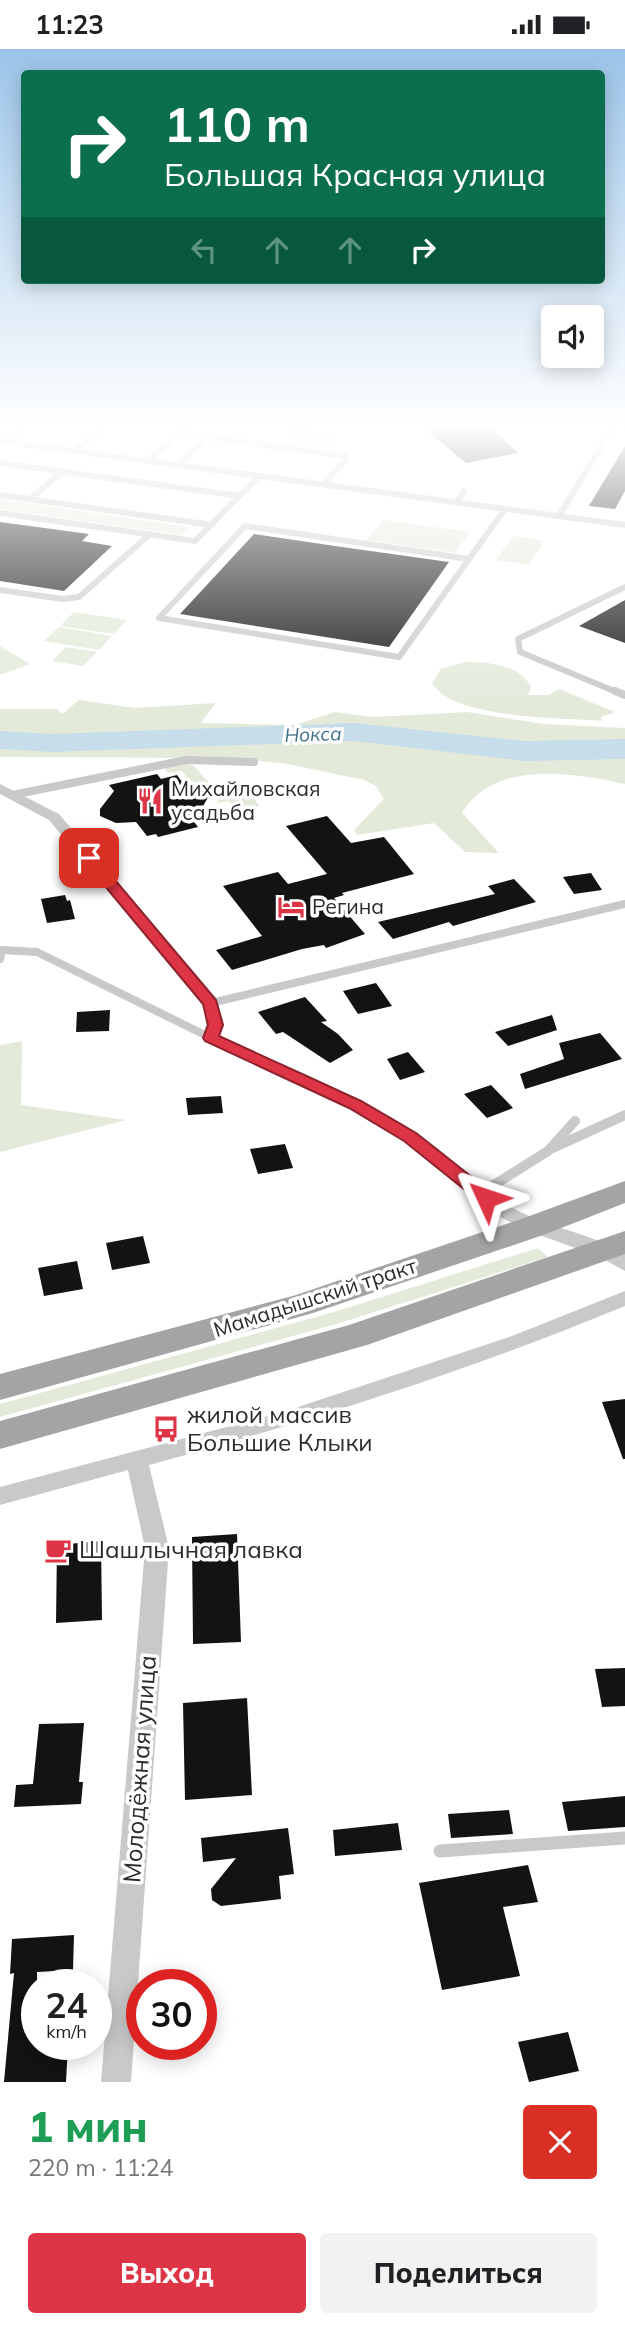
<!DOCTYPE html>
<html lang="ru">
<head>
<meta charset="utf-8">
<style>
  :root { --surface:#fff; --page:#f2f2f2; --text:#202124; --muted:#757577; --accent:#dd3546 }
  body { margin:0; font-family:Mulish,sans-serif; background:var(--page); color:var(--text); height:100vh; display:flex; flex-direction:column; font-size:26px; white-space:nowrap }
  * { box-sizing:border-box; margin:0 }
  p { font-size:23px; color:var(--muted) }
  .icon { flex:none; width:38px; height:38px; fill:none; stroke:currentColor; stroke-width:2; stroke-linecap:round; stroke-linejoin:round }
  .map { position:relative; height:2033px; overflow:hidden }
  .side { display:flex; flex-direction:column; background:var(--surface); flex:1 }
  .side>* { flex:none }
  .top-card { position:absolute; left:21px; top:21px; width:584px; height:214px; border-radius:7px; box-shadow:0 4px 18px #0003; background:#0b6e4f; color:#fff; overflow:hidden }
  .controls { position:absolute; left:541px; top:256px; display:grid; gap:14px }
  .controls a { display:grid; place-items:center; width:63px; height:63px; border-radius:7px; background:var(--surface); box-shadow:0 4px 18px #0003; font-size:35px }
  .speed { position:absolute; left:21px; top:1920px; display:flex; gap:14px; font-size:35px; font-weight:700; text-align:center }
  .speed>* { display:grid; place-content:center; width:91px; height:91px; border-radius:50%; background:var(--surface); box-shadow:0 4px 18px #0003; line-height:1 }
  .speed small { font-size:18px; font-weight:400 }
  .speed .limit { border:10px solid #d22; background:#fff; color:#111 }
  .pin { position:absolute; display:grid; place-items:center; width:60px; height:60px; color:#fff; margin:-30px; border-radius:14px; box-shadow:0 4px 10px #0006 }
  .me { position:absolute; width:77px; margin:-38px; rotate:312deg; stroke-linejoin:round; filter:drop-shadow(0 0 5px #0008) }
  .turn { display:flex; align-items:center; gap:24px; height:147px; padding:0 28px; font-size:32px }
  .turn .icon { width:91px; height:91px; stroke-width:2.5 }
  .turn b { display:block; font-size:49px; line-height:60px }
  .lanes { display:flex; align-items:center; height:66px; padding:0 28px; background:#0003; justify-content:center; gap:35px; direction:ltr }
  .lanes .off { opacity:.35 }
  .round { display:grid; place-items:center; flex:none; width:74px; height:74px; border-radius:7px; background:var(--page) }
  .summary { display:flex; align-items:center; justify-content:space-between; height:119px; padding:0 28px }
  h1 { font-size:42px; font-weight:800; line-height:52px; color:#1e9e55 }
  .primary-button { display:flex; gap:14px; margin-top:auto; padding:14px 28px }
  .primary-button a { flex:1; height:80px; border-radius:7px; background:var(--accent); color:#fff; font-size:28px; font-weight:800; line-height:80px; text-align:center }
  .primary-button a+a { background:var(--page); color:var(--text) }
  .status { display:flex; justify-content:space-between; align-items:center; height:49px; padding:0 35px; background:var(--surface); direction:ltr }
  .status svg { height:19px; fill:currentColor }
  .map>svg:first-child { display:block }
</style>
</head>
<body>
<div class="status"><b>11:23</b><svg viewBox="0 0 49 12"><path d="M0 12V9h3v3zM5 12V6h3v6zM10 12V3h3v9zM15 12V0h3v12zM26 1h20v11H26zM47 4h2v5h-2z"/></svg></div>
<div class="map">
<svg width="625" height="2033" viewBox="0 0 625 2033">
  <rect width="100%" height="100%" fill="#fff"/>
  <path fill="#e3eada" d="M 289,378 L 321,380 L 339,389 C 322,401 302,400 286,385 L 285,380 Z
    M 0,450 L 190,478 L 182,486 L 0,460 Z
    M 383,471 L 470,483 L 455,504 L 366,491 Z
    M 513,487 L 544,492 L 529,516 L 496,511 Z
    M 74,563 L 127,571 L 114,585 L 60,577 Z
    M 59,578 L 112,587 L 99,601 L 44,592 Z
    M 0,597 L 30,615 L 0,626 Z
    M 66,598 L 97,603 L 83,617 L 52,612 Z
    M 465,613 C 488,613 520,615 531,638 L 528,646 L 548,646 L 559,640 L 615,663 L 601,668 L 602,672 C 563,669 452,670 432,634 L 441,620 Z
    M 79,651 L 135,659 L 216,654 L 201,674 L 295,676 L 335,663 L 373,668 L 467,663 L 543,675 L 625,679 L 625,735 C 573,724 495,710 462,764 L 499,804 L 465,803 L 434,774 L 357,786 L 354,781 L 384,750 L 376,737 L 364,731 L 283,714 L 217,709 L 0,708 L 0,660 L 57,660 L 62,665 Z
    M 186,715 L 194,717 L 210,735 L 194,738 L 182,722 L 168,724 L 164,719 Z
    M 237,742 L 251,744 L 259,757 L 238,763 L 229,752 L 217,754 L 220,746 Z
    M 22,992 L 21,1056 L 126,1071 L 0,1103 L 0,996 Z
    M 538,1199 L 548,1208 L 340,1274 L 0,1368 L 0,1355 L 334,1263 Z"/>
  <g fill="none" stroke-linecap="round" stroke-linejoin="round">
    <path fill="#c7dde9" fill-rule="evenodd" d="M 354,674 L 525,692 L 625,690 L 625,710 L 525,712 L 354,692 L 53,703 L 0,700 L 0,682 L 53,685 Z"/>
  </g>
  <path fill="#131313" d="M 423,378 L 490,378 L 518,404 L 466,414 Z
    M 625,397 L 625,442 L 615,460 L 589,457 Z
    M 0,473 L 89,485 L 82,492 L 112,497 L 64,542 L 0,532 Z
    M 254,485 L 335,497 L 449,513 L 389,598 L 180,565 Z
    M 625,551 L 625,594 L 579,577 Z
    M 157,725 L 161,730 L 177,726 L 185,737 L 212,741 L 202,759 L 208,766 L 192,770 L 198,778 L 158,788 L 156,785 L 147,787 L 136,773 L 116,774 L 100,767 L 100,760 L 114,742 L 109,736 Z
    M 327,767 L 351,794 L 384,788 L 414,825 L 342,844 L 344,846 L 334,849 L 365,885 L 326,899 L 324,896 L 302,900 L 232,921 L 216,901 L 262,887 L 223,837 L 278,823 L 288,835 L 327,825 L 286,777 Z
    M 591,824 L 602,841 L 574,845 L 563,828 Z
    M 514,830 L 536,853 L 453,877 L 449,873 L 393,890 L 378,873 L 495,845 L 488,837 Z
    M 65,846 L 67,852 L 70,851 L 75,870 L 47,874 L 41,850 Z
    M 376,934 L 392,957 L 358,965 L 343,942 Z
    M 305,948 L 327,972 L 321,973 L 338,985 L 353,1001 L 330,1014 L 283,983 L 276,985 L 258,963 Z
    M 110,961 L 109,982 L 76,983 L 77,963 Z
    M 552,966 L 557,981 L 508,997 L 495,983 Z
    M 600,984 L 622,1010 L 525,1040 L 520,1025 L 564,1010 L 559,994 Z
    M 408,1003 L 425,1023 L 400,1031 L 387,1010 Z
    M 491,1036 L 513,1059 L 487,1069 L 464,1045 Z
    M 221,1047 L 223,1064 L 188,1066 L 186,1049 Z
    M 285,1095 L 293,1119 L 258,1125 L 250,1100 Z
    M 143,1187 L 150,1214 L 112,1221 L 106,1194 Z
    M 77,1212 L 83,1240 L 44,1247 L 38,1219 Z
    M 625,1350 L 625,1410 L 623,1410 L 602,1353 Z
    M 237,1485 L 241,1593 L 193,1595 L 192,1488 Z
    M 101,1492 L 102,1571 L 56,1574 L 57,1496 Z
    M 625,1619 L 625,1657 L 602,1658 L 595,1620 Z
    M 247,1649 L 252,1746 L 185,1751 L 183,1654 Z
    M 84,1674 L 79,1733 L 83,1733 L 81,1755 L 14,1758 L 16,1736 L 33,1735 L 39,1675 Z
    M 625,1747 L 625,1778 L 568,1782 L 562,1753 Z
    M 509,1761 L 513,1785 L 451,1789 L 448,1765 Z
    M 398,1774 L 402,1801 L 335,1807 L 333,1781 Z
    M 288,1779 L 294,1825 L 279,1827 L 281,1850 L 221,1857 L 212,1851 L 211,1840 L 236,1809 L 203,1813 L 201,1789 Z
    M 528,1816 L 538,1853 L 503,1858 L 520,1927 L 442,1941 L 419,1834 Z
    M 74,1886 L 73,1921 L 37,1923 L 37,1995 L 68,1995 L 66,2033 L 4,2033 L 14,1924 L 10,1925 L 12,1890 Z
    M 568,1983 L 579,2022 L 529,2033 L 518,1993 Z"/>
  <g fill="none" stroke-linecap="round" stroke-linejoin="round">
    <path stroke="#c9c9c9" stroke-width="6" d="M 179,384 L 345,407 L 346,410 L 323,435
      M 6,393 L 25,378
      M 74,402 L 103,378
      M 148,412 L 185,378
      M 0,414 L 240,447
      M 178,416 L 209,387
      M 0,446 L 212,476
      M 30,450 L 63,422
      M 457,453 L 464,442
      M 0,464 L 195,492 L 259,427
      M 559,467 L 613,378
      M 245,477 L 469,510 L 399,608 L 159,569 Z
      M 469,510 L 505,460
      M 0,541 L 63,550 L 79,548 L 149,486
      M 619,644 L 520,603 L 518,590 L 625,538"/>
    <path stroke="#c9c9c9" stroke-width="8" d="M 615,642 L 625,646
      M 12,746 L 186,711 L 254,713
      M 0,910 L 2,901 L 37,903 L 211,989
      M 211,954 L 625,855"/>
    <path stroke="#c9c9c9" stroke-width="10" d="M 553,1099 L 625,1066
      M 481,1144 L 548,1102 L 575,1072"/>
    <path stroke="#c9c9c9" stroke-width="13" d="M 440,1802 L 625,1789"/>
    <path fill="#c9c9c9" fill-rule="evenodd" d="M 0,389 L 625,473 L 625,479 L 0,395 Z
      M 0,735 L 59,765 L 217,950 L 224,976 L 220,987 C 286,1017 355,1044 416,1083 C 447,1104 473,1132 503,1153 C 540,1178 588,1182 625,1205 L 625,1222 L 598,1207 L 528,1182 L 490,1163 L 450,1127 L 404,1092 L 349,1059 L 205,993 L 202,989 L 206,976 L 203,955 L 49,771 L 0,745 Z
      M 625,1242 L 625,1257 C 470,1321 311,1372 149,1416 L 169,1499 L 131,2033 L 101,2033 L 145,1499 L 128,1421 L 0,1456 L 0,1438 L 283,1363 L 512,1287 Z"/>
    <path fill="#a4a4a4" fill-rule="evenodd" d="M 625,1132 L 625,1154 L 546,1185 L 313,1264 L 0,1351 L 0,1325 L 296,1246 L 524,1169 Z
      M 625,1182 L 625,1205 L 367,1296 L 0,1400 L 0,1372 L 349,1276 Z"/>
  </g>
  <linearGradient id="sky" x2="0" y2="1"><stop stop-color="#9bc4e8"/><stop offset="0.57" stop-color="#fff"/><stop offset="1" stop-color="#fff" stop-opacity="0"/></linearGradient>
  <rect width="625" height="663" fill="url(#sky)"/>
  <path fill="#dd3546" stroke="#90222e" stroke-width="2" d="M 84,806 L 94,806 L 216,951 L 223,976 L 219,987 L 361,1052 L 416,1084 L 492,1144 L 495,1149 L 492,1153 L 480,1153 L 404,1092 L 349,1059 L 205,992 L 203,989 L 208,976 L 203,955 L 84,812 Z"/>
  <defs>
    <g id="restaurant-bare" transform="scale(2.1)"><path d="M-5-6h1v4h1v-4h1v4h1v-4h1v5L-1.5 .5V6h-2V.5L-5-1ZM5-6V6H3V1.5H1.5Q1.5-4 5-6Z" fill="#dd3546" stroke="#fff" stroke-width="2.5" paint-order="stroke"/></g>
    <g id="hotel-bare" transform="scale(2.1)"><path d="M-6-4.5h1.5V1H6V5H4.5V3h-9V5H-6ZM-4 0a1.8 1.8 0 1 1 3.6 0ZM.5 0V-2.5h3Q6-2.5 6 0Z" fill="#dd3546" stroke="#fff" stroke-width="2.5" paint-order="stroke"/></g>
    <g id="bus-bare" transform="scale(2.1)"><path d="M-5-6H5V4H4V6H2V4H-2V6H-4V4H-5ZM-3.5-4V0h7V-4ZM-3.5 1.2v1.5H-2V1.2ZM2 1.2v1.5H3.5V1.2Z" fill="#dd3546" stroke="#fff" stroke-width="2.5" paint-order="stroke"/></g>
    <g id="cafe-bare" transform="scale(2.1)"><path d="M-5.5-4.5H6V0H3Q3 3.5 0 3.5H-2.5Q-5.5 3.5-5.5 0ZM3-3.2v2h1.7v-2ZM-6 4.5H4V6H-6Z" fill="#dd3546" stroke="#fff" stroke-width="2.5" paint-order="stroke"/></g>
  </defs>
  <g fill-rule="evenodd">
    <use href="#restaurant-bare" x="150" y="752"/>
    <use href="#hotel-bare" x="291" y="858"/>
    <use href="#bus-bare" x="166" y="1380"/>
    <use href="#cafe-bare" x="58" y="1501"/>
  </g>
  <g text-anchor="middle" stroke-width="7" stroke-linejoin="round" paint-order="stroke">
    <g font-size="19" font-style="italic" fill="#3e6f8a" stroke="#fff">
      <text transform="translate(313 685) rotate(-2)" y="7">Нокса</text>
    </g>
    <g font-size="21" fill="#2c2c2c" stroke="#fff" text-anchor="start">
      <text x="171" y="747">Михайловская<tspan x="171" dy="24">усадьба</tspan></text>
      <text x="312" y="865">Регина</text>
    </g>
    <g font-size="21" fill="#2c2c2c" stroke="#fff">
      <text transform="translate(315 1249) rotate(-18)" y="7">Мамадышский тракт</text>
    </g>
    <g font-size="24" fill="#2c2c2c" stroke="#fff" text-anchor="start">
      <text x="187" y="1374">жилой массив<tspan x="187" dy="28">Большие Клыки</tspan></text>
      <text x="79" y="1509">Шашлычная лавка</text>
    </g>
    <g font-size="24" fill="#2c2c2c" stroke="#fff">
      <text transform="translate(140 1720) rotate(-86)" y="8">Молодёжная улица</text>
    </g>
  </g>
</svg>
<div class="controls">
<a><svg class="icon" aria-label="sound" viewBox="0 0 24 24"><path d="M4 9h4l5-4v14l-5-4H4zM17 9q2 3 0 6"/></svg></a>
</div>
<div class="speed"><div>24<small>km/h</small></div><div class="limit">30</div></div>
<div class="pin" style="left:89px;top:809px;background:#d93025"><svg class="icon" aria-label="arrive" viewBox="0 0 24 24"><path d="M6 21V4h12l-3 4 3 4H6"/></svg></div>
<svg class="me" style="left:486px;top:1149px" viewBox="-20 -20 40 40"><path d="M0-17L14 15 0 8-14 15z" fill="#dd3546" stroke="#fff" stroke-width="4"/></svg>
<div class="top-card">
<div class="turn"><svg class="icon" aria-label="right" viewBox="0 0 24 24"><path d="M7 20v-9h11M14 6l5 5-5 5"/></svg><div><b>110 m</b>Большая Красная улица</div></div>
<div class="lanes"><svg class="icon off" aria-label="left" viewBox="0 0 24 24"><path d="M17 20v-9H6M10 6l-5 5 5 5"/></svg><svg class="icon off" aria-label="ahead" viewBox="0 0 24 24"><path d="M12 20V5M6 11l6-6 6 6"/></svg><svg class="icon off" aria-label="ahead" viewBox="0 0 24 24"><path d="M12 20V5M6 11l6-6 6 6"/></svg><svg class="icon" aria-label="right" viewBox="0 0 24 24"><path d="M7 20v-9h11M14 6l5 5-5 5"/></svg></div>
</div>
</div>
<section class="side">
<div class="summary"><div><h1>1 мин</h1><p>220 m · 11:24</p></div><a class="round" style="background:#d93025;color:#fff"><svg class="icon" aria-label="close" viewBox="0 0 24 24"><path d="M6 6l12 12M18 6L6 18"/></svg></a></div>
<div class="primary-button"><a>Выход</a><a>Поделиться</a></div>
</section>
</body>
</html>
